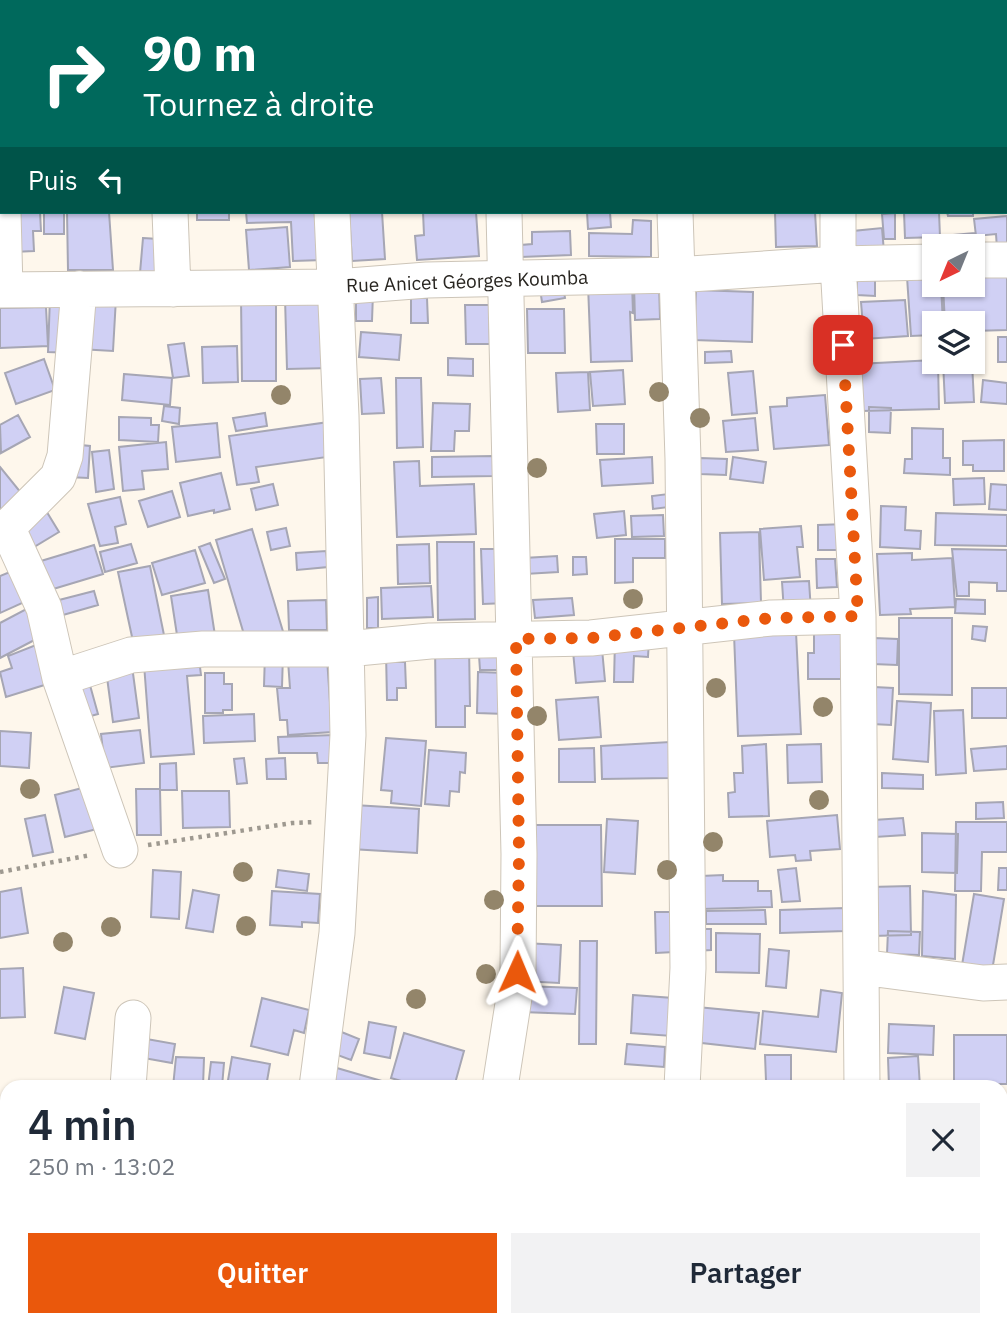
<!DOCTYPE html>
<html lang="fr">
<head>
<meta charset="utf-8">
<style>
  :root { --surface:#fff; --page:#f2f2f3; --text:#1f2937; --muted:#747a83; --accent:#ea580c }
  body { margin:0; font-family:"IBM Plex Sans",sans-serif; background:var(--page); color:var(--text); height:100vh; display:flex; flex-direction:column; font-size:26px; white-space:nowrap }
  * { box-sizing:border-box; margin:0 }
  p { font-size:23px; color:var(--muted) }
  .icon { flex:none; width:38px; height:38px; fill:none; stroke:currentColor; stroke-width:2; stroke-linecap:round; stroke-linejoin:round }
  .map { position:relative; flex:1; overflow:hidden }
  .details { position:absolute; left:0px; top:1080px; width:1008px; height:247px; display:flex; flex-direction:column; background:var(--surface); border-radius:21px 21px 0 0; box-shadow:0 2px 5px #0004 }
  .details>* { flex:none }
  .banner { position:absolute; left:0px; top:0px; width:1008px; height:214px; box-shadow:0 2px 5px #0004; background:#00695c; color:#fff; overflow:hidden }
  .needle { width:46px; rotate:223deg }
  .tools { position:absolute; left:922px; top:234px; display:grid; gap:14px }
  .tools a { display:grid; place-items:center; width:63px; height:63px; border-radius:0px; background:var(--surface); box-shadow:0 2px 5px #0004; font-size:35px }
  .pin { position:absolute; display:grid; place-items:center; width:60px; height:60px; color:#fff; margin:-30px; border-radius:14px; box-shadow:0 4px 10px #0006 }
  .me { position:absolute; width:77px; margin:-38px; rotate:1deg; stroke-linejoin:round; filter:drop-shadow(0 0 5px #0008) }
  .turn { display:flex; align-items:center; gap:24px; height:147px; padding:0 28px; font-size:32px }
  .turn .icon { width:91px; height:91px; stroke-width:2.5 }
  .turn b { display:block; font-size:49px; line-height:60px }
  .then { display:flex; align-items:center; height:66px; padding:0 28px; background:#0003; gap:14px; font-size:26px }
  .round { display:grid; place-items:center; flex:none; width:74px; height:74px; border-radius:0px; background:var(--page) }
  .overview { display:flex; align-items:center; justify-content:space-between; height:119px; padding:0 28px }
  h1 { font-size:42px; font-weight:600; line-height:52px }
  .button { display:flex; gap:14px; margin-top:auto; padding:14px 28px }
  .button a { flex:1; height:80px; border-radius:0px; background:var(--accent); color:#fff; font-size:28px; font-weight:600; line-height:80px; text-align:center }
  .button a+a { background:var(--page); color:var(--text) }
  .map>svg:first-child { display:block }
</style>
</head>
<body>
<div class="map">
<svg width="1007" height="1325" viewBox="0 0 1007 1325">
  <rect width="100%" height="100%" fill="#fef7ec"/>
  <path fill="#fbd8a1" d="M 1007,1156 L 1007,1325 L 593,1325 L 591,1320 L 1001,1320 L 1001,1157 Z"/>
  <path fill="#d0d0f4" stroke="#a6a6b4" stroke-width="2" d="M 35,0 L 70,0 L 70,2 L 35,2 Z
    M 70,0 L 122,0 L 122,2 L 70,2 Z
    M 849,0 L 914,0 L 914,1 L 849,2 Z
    M 935,0 L 997,0 L 997,2 L 936,2 Z
    M 689,1 L 748,1 L 748,2 L 689,2 Z
    M 11,212 L 40,212 L 41,231 L 33,231 L 34,251 L 13,252 Z
    M 67,212 L 109,212 L 113,270 L 68,270 Z
    M 197,212 L 229,212 L 229,220 L 197,220 Z
    M 246,212 L 321,212 L 323,260 L 293,261 L 291,222 L 247,223 Z
    M 382,212 L 385,259 L 352,261 L 349,213 Z
    M 423,212 L 476,212 L 479,256 L 417,260 L 415,236 L 424,235 Z
    M 587,212 L 610,212 L 611,227 L 588,229 Z
    M 775,212 L 815,212 L 817,246 L 776,247 Z
    M 904,212 L 939,212 L 940,237 L 905,238 Z
    M 947,212 L 973,212 L 973,216 L 948,216 Z
    M 44,213 L 64,213 L 64,234 L 44,234 Z
    M 895,213 L 895,239 L 884,239 L 882,214 Z
    M 1007,216 L 1007,248 L 997,249 L 996,234 L 976,236 L 974,219 Z
    M 633,220 L 651,221 L 651,257 L 589,256 L 589,233 L 632,234 Z
    M 287,227 L 290,267 L 249,270 L 246,230 Z
    M 882,228 L 884,252 L 855,255 L 853,231 Z
    M 570,231 L 571,255 L 521,257 L 521,245 L 532,244 L 532,232 Z
    M 974,233 L 976,250 L 973,247 L 956,247 L 954,235 Z
    M 143,238 L 158,239 L 155,275 L 140,273 Z
    M 1007,269 L 1007,330 L 973,331 L 973,324 L 945,324 L 943,285 L 973,285 L 973,270 Z
    M 857,273 L 875,274 L 875,296 L 857,295 Z
    M 934,275 L 934,285 L 941,285 L 943,324 L 934,324 L 934,335 L 911,336 L 907,277 Z
    M 632,283 L 633,313 L 630,312 L 632,361 L 591,362 L 588,285 Z
    M 659,283 L 660,319 L 635,320 L 634,284 Z
    M 563,286 L 565,298 L 542,302 L 540,289 Z
    M 696,290 L 753,292 L 752,342 L 694,340 Z
    M 356,293 L 373,293 L 372,321 L 356,321 Z
    M 50,297 L 74,298 L 72,353 L 48,352 Z
    M 82,297 L 116,298 L 113,351 L 79,349 Z
    M 241,297 L 276,298 L 276,381 L 242,381 Z
    M 329,297 L 331,368 L 287,369 L 285,298 Z
    M 411,298 L 427,298 L 428,323 L 411,323 Z
    M 905,300 L 908,336 L 864,339 L 861,302 Z
    M 465,305 L 489,305 L 490,344 L 466,344 Z
    M 46,307 L 48,346 L 0,348 L 0,308 Z
    M 527,309 L 564,309 L 565,353 L 528,353 Z
    M 361,332 L 401,335 L 399,360 L 359,357 Z
    M 998,337 L 1007,337 L 1007,362 L 998,362 Z
    M 184,343 L 189,376 L 173,378 L 168,345 Z
    M 237,346 L 238,382 L 203,383 L 202,347 Z
    M 731,351 L 732,362 L 705,363 L 705,352 Z
    M 448,358 L 473,359 L 473,376 L 448,375 Z
    M 44,359 L 55,390 L 16,404 L 5,373 Z
    M 934,360 L 938,362 L 939,409 L 862,411 L 858,364 Z
    M 943,362 L 972,362 L 974,402 L 945,403 Z
    M 623,370 L 625,404 L 593,406 L 590,372 Z
    M 753,371 L 757,413 L 732,415 L 728,373 Z
    M 588,372 L 590,410 L 558,412 L 556,373 Z
    M 124,374 L 172,378 L 170,405 L 122,400 Z
    M 381,378 L 384,413 L 362,414 L 360,379 Z
    M 396,378 L 421,378 L 423,447 L 397,448 Z
    M 983,380 L 1007,383 L 1007,404 L 981,402 Z
    M 825,395 L 829,445 L 774,449 L 770,407 L 787,406 L 787,398 Z
    M 433,403 L 470,404 L 469,431 L 455,431 L 454,451 L 431,451 Z
    M 164,406 L 180,408 L 179,424 L 162,421 Z
    M 869,407 L 891,408 L 890,433 L 869,432 Z
    M 265,413 L 267,426 L 236,431 L 233,418 Z
    M 18,415 L 30,437 L 1,453 L 0,425 Z
    M 119,417 L 151,418 L 151,425 L 159,425 L 158,442 L 119,440 Z
    M 755,418 L 758,450 L 726,452 L 723,421 Z
    M 329,422 L 334,456 L 256,467 L 259,482 L 237,485 L 229,436 Z
    M 217,423 L 220,457 L 176,462 L 172,427 Z
    M 596,424 L 624,424 L 624,454 L 597,454 Z
    M 912,428 L 943,429 L 943,458 L 950,458 L 950,475 L 904,473 L 905,459 L 912,459 Z
    M 1004,440 L 1004,471 L 973,471 L 973,465 L 963,465 L 963,441 Z
    M 166,442 L 168,469 L 142,471 L 144,489 L 123,491 L 119,447 Z
    M 71,444 L 90,446 L 88,478 L 68,477 Z
    M 109,450 L 114,489 L 96,492 L 92,452 Z
    M 493,456 L 494,476 L 432,477 L 432,457 Z
    M 652,457 L 653,483 L 602,486 L 600,460 Z
    M 733,457 L 766,462 L 763,483 L 730,479 Z
    M 700,458 L 727,459 L 726,475 L 700,474 Z
    M 419,461 L 420,486 L 474,484 L 476,534 L 397,537 L 394,462 Z
    M 0,467 L 26,499 L 0,513 Z
    M 221,473 L 230,509 L 214,513 L 214,510 L 188,516 L 180,483 Z
    M 984,478 L 985,504 L 954,505 L 953,479 Z
    M 273,484 L 278,505 L 256,510 L 251,489 Z
    M 991,484 L 1007,485 L 1007,510 L 989,509 Z
    M 172,491 L 180,517 L 148,527 L 139,501 Z
    M 668,494 L 669,507 L 653,509 L 652,496 Z
    M 120,497 L 126,524 L 115,527 L 118,543 L 100,546 L 88,504 Z
    M 881,506 L 906,507 L 905,530 L 921,531 L 920,549 L 880,547 Z
    M 45,509 L 59,532 L 24,553 L 11,530 Z
    M 624,511 L 626,535 L 597,538 L 594,514 Z
    M 936,513 L 1007,515 L 1007,546 L 935,545 Z
    M 663,515 L 664,536 L 632,537 L 631,516 Z
    M 847,524 L 847,550 L 818,550 L 818,525 Z
    M 801,526 L 803,547 L 797,547 L 800,577 L 764,580 L 760,529 Z
    M 286,528 L 290,546 L 271,550 L 267,532 Z
    M 252,529 L 285,638 L 248,648 L 216,540 Z
    M 759,532 L 761,603 L 722,604 L 720,533 Z
    M 615,539 L 665,539 L 665,558 L 633,558 L 633,582 L 615,583 Z
    M 437,542 L 474,542 L 475,619 L 438,620 Z
    M 210,543 L 225,579 L 214,583 L 199,547 Z
    M 131,544 L 137,563 L 105,572 L 100,552 Z
    M 429,544 L 430,583 L 398,584 L 397,545 Z
    M 94,545 L 103,574 L 40,593 L 31,564 Z
    M 481,549 L 505,549 L 507,603 L 483,604 Z
    M 952,549 L 1007,550 L 1007,591 L 997,591 L 997,583 L 969,582 L 969,596 L 957,596 Z
    M 195,550 L 205,583 L 162,595 L 152,563 Z
    M 326,551 L 328,567 L 297,570 L 296,553 Z
    M 912,553 L 912,560 L 952,558 L 955,607 L 910,609 L 911,614 L 880,615 L 877,554 Z
    M 557,556 L 558,572 L 525,574 L 524,558 Z
    M 573,557 L 586,557 L 587,574 L 573,575 Z
    M 816,559 L 835,559 L 837,587 L 817,588 Z
    M 150,566 L 165,640 L 134,646 L 118,572 Z
    M 17,569 L 31,599 L 0,613 L 0,576 Z
    M 809,581 L 811,611 L 784,612 L 782,582 Z
    M 431,586 L 433,617 L 382,619 L 381,588 Z
    M 208,590 L 216,642 L 179,648 L 171,596 Z
    M 94,591 L 98,605 L 63,615 L 59,600 Z
    M 378,597 L 378,628 L 367,628 L 367,598 Z
    M 572,598 L 574,615 L 535,618 L 533,600 Z
    M 956,599 L 985,600 L 985,614 L 955,613 Z
    M 326,600 L 327,630 L 289,630 L 288,601 Z
    M 32,606 L 46,634 L 0,658 L 0,623 Z
    M 899,618 L 952,618 L 952,695 L 899,694 Z
    M 973,626 L 987,627 L 985,641 L 972,639 Z
    M 796,632 L 801,734 L 738,736 L 734,634 Z
    M 814,634 L 843,634 L 844,679 L 808,679 L 808,653 L 814,653 Z
    M 874,638 L 898,639 L 897,665 L 873,664 Z
    M 615,639 L 649,639 L 648,657 L 634,656 L 633,682 L 614,682 Z
    M 478,641 L 499,641 L 500,670 L 480,670 Z
    M 41,643 L 54,682 L 6,697 L 0,672 L 12,668 L 8,656 Z
    M 435,645 L 469,645 L 470,706 L 465,706 L 465,727 L 436,727 Z
    M 602,649 L 605,681 L 576,683 L 573,651 Z
    M 265,653 L 283,654 L 282,687 L 264,686 Z
    M 386,653 L 397,653 L 397,662 L 405,662 L 406,688 L 397,688 L 397,700 L 387,700 Z
    M 327,658 L 332,732 L 288,735 L 287,720 L 280,720 L 277,688 L 290,688 L 288,661 Z
    M 199,659 L 201,675 L 187,676 L 194,754 L 151,757 L 144,664 Z
    M 132,666 L 139,718 L 113,722 L 106,670 Z
    M 478,672 L 505,673 L 505,714 L 477,713 Z
    M 205,673 L 224,673 L 224,684 L 232,684 L 232,710 L 223,710 L 223,713 L 205,713 Z
    M 88,678 L 98,714 L 80,719 L 70,682 Z
    M 874,687 L 893,688 L 891,725 L 872,724 Z
    M 972,688 L 1007,688 L 1007,718 L 972,718 Z
    M 598,697 L 601,737 L 559,740 L 556,700 Z
    M 897,701 L 931,703 L 928,762 L 893,759 Z
    M 963,710 L 966,773 L 936,775 L 934,711 Z
    M 254,714 L 255,741 L 204,743 L 203,716 Z
    M 140,730 L 144,763 L 105,768 L 101,734 Z
    M 0,731 L 31,733 L 29,768 L 0,766 Z
    M 334,735 L 335,763 L 318,763 L 317,753 L 279,753 L 278,737 Z
    M 386,738 L 426,741 L 421,806 L 391,803 L 392,791 L 381,790 Z
    M 670,742 L 671,778 L 602,779 L 601,746 Z
    M 766,744 L 769,816 L 729,817 L 728,793 L 735,792 L 734,773 L 743,773 L 742,746 Z
    M 821,744 L 822,782 L 788,783 L 787,745 Z
    M 1007,746 L 1007,769 L 974,771 L 971,749 Z
    M 594,748 L 595,782 L 559,782 L 559,749 Z
    M 429,750 L 466,753 L 465,773 L 460,772 L 459,792 L 450,791 L 449,806 L 425,804 Z
    M 244,758 L 247,783 L 237,784 L 234,759 Z
    M 285,758 L 286,779 L 267,779 L 266,759 Z
    M 176,763 L 177,790 L 160,790 L 160,764 Z
    M 882,773 L 923,775 L 923,789 L 882,788 Z
    M 86,787 L 97,829 L 65,837 L 55,795 Z
    M 136,789 L 160,789 L 161,835 L 137,835 Z
    M 182,791 L 229,791 L 230,827 L 183,828 Z
    M 1003,802 L 1004,818 L 976,819 L 976,803 Z
    M 354,805 L 419,809 L 417,853 L 351,849 Z
    M 45,815 L 53,852 L 33,856 L 25,819 Z
    M 837,815 L 840,849 L 810,851 L 811,860 L 796,861 L 795,855 L 770,857 L 767,821 Z
    M 903,818 L 905,835 L 875,837 L 874,820 Z
    M 607,819 L 638,821 L 635,874 L 604,872 Z
    M 956,822 L 1007,822 L 1007,852 L 982,852 L 981,891 L 955,891 Z
    M 532,825 L 601,825 L 602,906 L 523,906 Z
    M 922,833 L 958,834 L 957,873 L 922,872 Z
    M 796,868 L 800,901 L 782,902 L 778,870 Z
    M 999,868 L 1007,868 L 1007,890 L 998,890 Z
    M 153,870 L 181,872 L 179,919 L 151,917 Z
    M 278,870 L 309,874 L 307,891 L 276,887 Z
    M 723,875 L 723,881 L 758,881 L 758,891 L 771,891 L 772,907 L 701,909 L 701,876 Z
    M 910,886 L 911,935 L 871,936 L 870,887 Z
    M 21,888 L 28,933 L 0,938 L 0,892 Z
    M 193,890 L 219,895 L 213,932 L 186,928 Z
    M 272,891 L 320,894 L 318,923 L 302,922 L 302,927 L 270,925 Z
    M 923,891 L 956,895 L 955,959 L 922,956 Z
    M 974,894 L 1004,899 L 992,971 L 962,965 Z
    M 845,908 L 846,931 L 780,933 L 780,910 Z
    M 765,910 L 766,924 L 706,924 L 706,911 Z
    M 655,912 L 673,912 L 674,952 L 656,953 Z
    M 694,929 L 711,929 L 711,950 L 695,951 Z
    M 888,931 L 920,932 L 919,955 L 887,954 Z
    M 716,933 L 760,934 L 759,973 L 716,972 Z
    M 580,941 L 597,941 L 596,1044 L 579,1044 Z
    M 524,943 L 561,945 L 559,983 L 522,981 Z
    M 769,949 L 789,951 L 786,988 L 766,986 Z
    M 23,968 L 25,1017 L 0,1018 L 0,969 Z
    M 523,986 L 577,988 L 575,1014 L 522,1012 Z
    M 64,987 L 94,993 L 85,1039 L 55,1033 Z
    M 821,990 L 842,993 L 836,1052 L 760,1044 L 763,1011 L 818,1017 Z
    M 633,995 L 673,998 L 672,1036 L 631,1033 Z
    M 262,998 L 309,1010 L 304,1033 L 294,1030 L 288,1055 L 251,1046 Z
    M 697,1007 L 759,1013 L 755,1049 L 693,1042 Z
    M 369,1022 L 396,1027 L 390,1058 L 364,1053 Z
    M 889,1024 L 934,1026 L 933,1055 L 888,1053 Z
    M 339,1031 L 359,1039 L 351,1060 L 332,1053 Z
    M 404,1033 L 464,1051 L 454,1087 L 421,1087 L 391,1078 Z
    M 954,1035 L 1007,1035 L 1007,1084 L 954,1084 Z
    M 141,1038 L 175,1044 L 172,1063 L 138,1057 Z
    M 627,1044 L 665,1047 L 664,1067 L 625,1064 Z
    M 765,1055 L 791,1055 L 791,1081 L 766,1081 Z
    M 918,1056 L 920,1087 L 889,1087 L 888,1058 Z
    M 176,1057 L 204,1058 L 203,1087 L 173,1087 Z
    M 232,1057 L 270,1064 L 266,1087 L 227,1086 Z
    M 211,1062 L 224,1063 L 222,1087 L 208,1087 Z
    M 330,1066 L 385,1082 L 383,1087 L 335,1087 Z
    M 0,1113 L 7,1113 L 7,1138 L 0,1137 Z
    M 0,1154 L 7,1155 L 7,1179 L 0,1177 Z
    M 0,1279 L 7,1279 L 7,1320 L 15,1320 L 15,1325 L 0,1325 Z
    M 64,1320 L 83,1320 L 82,1325 L 63,1325 Z
    M 157,1320 L 192,1320 L 192,1325 L 156,1325 Z
    M 317,1320 L 357,1320 L 356,1323 L 316,1321 Z"/>
  <g fill="none" stroke-linecap="round" stroke-linejoin="round">
    <g stroke="#cdc5b8" stroke-width="37">
      <path id="minor" d="M 164,0 L 164,2
        M 499,0 L 499,2
        M 670,0 L 670,2
        M 836,0 L 836,2
        M 262,2 L 299,0
        M 0,102 L 2,164
        M 3,212 L 5,289
        M 170,212 L 173,289
        M 675,212 L 683,459 L 688,968 L 682,1087
        M 838,212 L 838,264 L 858,616 L 862,1087
        M 973,260 L 1007,260
        M 0,290 L 336,287 L 427,280 L 676,275 L 838,264 L 934,262
        M 8,529 L 44,608 L 60,678 L 120,850
        M 0,535 L 58,477 L 65,456 L 79,289
        M 60,678 L 131,655 L 203,649 L 347,649 L 430,641 L 591,638 L 771,618 L 858,616
        M 861,967 L 983,983 L 1007,982
        M 128,1087 L 133,1018
        M 317,1087 L 337,933 L 348,735 L 341,416 L 332,212
        M 500,1087 L 518,972 L 519,854 L 504,212
        M 111,1325 L 112,1320
        M 292,1325 L 293,1320
        M 467,1325 L 467,1320"/>
    </g>
    <path stroke="#9e9990" stroke-width="4.5" stroke-dasharray="3.5 5" stroke-linecap="butt" d="M 148,845 L 292,823 L 316,822
      M 0,872 L 91,855"/>
    <use href="#minor" stroke="#fff" stroke-width="35"/>
  </g>
  <g fill="#93856a">
    <circle cx="659" cy="392" r="10"/>
    <circle cx="281" cy="395" r="10"/>
    <circle cx="700" cy="418" r="10"/>
    <circle cx="537" cy="468" r="10"/>
    <circle cx="633" cy="599" r="10"/>
    <circle cx="716" cy="688" r="10"/>
    <circle cx="823" cy="707" r="10"/>
    <circle cx="537" cy="716" r="10"/>
    <circle cx="30" cy="789" r="10"/>
    <circle cx="819" cy="800" r="10"/>
    <circle cx="713" cy="842" r="10"/>
    <circle cx="667" cy="870" r="10"/>
    <circle cx="243" cy="872" r="10"/>
    <circle cx="494" cy="900" r="10"/>
    <circle cx="246" cy="926" r="10"/>
    <circle cx="111" cy="927" r="10"/>
    <circle cx="63" cy="942" r="10"/>
    <circle cx="486" cy="974" r="10"/>
    <circle cx="416" cy="999" r="10"/>
  </g>
  <g fill="none" stroke-linecap="round" stroke-linejoin="round">
    <path stroke="#ea580c" stroke-width="12" stroke-dasharray="0 21.6" d="M 517,972 L 519,854 L 516,639 L 591,638 L 771,618 L 858,616 L 843,345"/>
  </g>
  <g text-anchor="middle" stroke-width="7" stroke-linejoin="round" paint-order="stroke">
    <g font-size="19" fill="#282520" stroke="#fff">
      <text transform="translate(467 281) rotate(-2)" y="7">Rue Anicet Géorges Koumba</text>
    </g>
  </g>
</svg>
<div class="tools">
<a><svg class="needle" viewBox="-14 -14 28 28"><path d="M0-13l5 13h-10z" fill="#e53935"/><path d="M0 13l5-13h-10z" fill="#747a83"/></svg></a>
<a><svg class="icon" aria-label="layers" viewBox="0 0 24 24"><path d="M12 4l9 5-9 5-9-5zM3 14l9 5 9-5"/></svg></a>
</div>
<div class="pin" style="left:843px;top:345px;background:#d93025"><svg class="icon" aria-label="arrive" viewBox="0 0 24 24"><path d="M6 21V4h12l-3 4 3 4H6"/></svg></div>
<svg class="me" style="left:517px;top:972px" viewBox="-20 -20 40 40"><path d="M0-17L14 15 0 8-14 15z" fill="#ea580c" stroke="#fff" stroke-width="4"/></svg>
<div class="banner">
<div class="turn"><svg class="icon" aria-label="right" viewBox="0 0 24 24"><path d="M7 20v-9h11M14 6l5 5-5 5"/></svg><div><b>90 m</b>Tournez à droite</div></div>
<div class="then">Puis<svg class="icon" aria-label="left" viewBox="0 0 24 24"><path d="M17 20v-9H6M10 6l-5 5 5 5"/></svg></div>
</div>
<section class="details">
<div class="overview"><div><h1>4 min</h1><p>250 m · 13:02</p></div><a class="round"><svg class="icon" aria-label="close" viewBox="0 0 24 24"><path d="M6 6l12 12M18 6L6 18"/></svg></a></div>
<div class="button"><a>Quitter</a><a>Partager</a></div>
</section>
</div>
</body>
</html>
